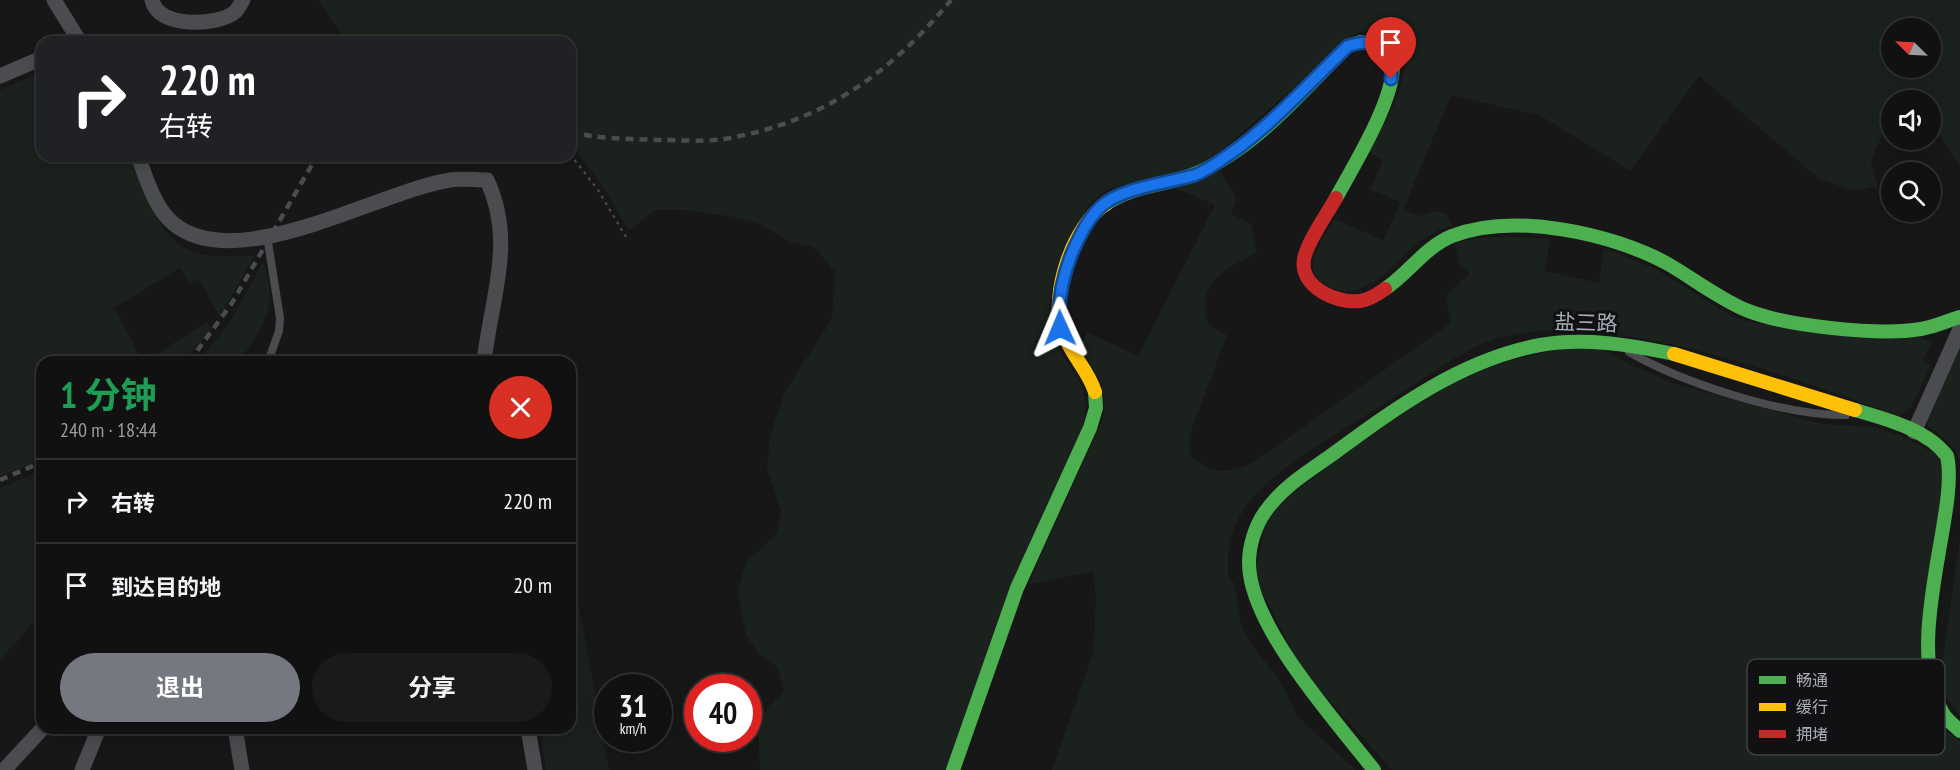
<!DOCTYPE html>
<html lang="zh">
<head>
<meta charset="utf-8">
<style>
  :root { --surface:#111; --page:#1a1a1a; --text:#f1f3f6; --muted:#9c9d9f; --line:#303131; --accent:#757880 }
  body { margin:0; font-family:"PT Sans Narrow","Noto Sans SC",sans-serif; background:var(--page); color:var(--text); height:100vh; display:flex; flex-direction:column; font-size:22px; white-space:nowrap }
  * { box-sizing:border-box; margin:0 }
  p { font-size:20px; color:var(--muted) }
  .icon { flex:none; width:33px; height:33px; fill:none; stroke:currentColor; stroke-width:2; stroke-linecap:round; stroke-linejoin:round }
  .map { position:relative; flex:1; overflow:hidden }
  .sheet { position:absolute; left:36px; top:356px; width:540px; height:378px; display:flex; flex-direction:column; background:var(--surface); border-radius:18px; box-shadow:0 3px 15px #0003,0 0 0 2px var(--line) }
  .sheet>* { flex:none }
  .banner { position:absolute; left:36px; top:36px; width:540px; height:126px; border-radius:18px; box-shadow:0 3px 15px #0003,0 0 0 2px var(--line); background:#202124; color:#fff; overflow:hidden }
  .needle { width:39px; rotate:294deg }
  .controls { position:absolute; left:1881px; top:18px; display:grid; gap:12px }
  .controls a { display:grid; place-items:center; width:60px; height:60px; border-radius:50%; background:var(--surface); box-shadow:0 3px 15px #0003,0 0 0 2px var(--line); font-size:30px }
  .speed { position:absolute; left:594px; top:674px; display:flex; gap:12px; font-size:30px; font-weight:700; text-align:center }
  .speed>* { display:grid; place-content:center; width:78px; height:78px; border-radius:50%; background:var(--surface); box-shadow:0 3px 15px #0003,0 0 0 2px var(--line); line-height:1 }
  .speed small { font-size:15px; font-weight:400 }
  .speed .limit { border:9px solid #d22; background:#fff; color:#111 }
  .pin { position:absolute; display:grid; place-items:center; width:51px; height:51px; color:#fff; margin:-62px -26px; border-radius:50% 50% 50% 0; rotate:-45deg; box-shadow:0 0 6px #0007 }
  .pin .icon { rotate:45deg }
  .me { position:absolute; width:66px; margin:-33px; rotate:359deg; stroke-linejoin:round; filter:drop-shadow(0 0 4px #0008) }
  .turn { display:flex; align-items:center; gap:21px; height:126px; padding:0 24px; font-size:27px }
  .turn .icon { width:78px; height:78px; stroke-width:2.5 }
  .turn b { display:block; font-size:42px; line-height:51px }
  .round { display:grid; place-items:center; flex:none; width:63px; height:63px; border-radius:32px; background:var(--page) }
  .headline { display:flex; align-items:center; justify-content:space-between; height:102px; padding:0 24px }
  h1 { font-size:36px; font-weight:700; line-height:45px; color:#1e9e55 }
  .primary-button { display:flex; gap:12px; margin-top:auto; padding:12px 24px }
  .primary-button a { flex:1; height:69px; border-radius:36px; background:var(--accent); color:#fff; font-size:24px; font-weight:700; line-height:69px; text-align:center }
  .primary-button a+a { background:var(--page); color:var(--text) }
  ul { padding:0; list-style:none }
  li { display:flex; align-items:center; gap:18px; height:84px; padding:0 24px; border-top:2px solid var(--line) }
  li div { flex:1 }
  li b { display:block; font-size:22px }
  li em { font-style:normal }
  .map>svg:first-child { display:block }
</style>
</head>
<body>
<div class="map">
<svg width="1960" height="770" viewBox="0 0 1960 770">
  <rect width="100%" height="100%" fill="#171717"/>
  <path fill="#1b211c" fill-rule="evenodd" d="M 318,0 L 1960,0 L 1960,166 L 1940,136 L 1931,133 L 1930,100 L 1892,100 L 1891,121 L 1888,121 L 1871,162 L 1878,187 L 1852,190 L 1819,179 L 1699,76 L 1630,171 L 1541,116 L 1451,95 L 1403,210 L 1419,216 L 1434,211 L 1446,214 L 1452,225 C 1442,229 1431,233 1423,239 C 1394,262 1360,314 1319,280 C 1301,264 1326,234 1335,219 L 1383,240 L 1401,202 L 1370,190 L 1383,160 L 1369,152 C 1382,126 1429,56 1387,35 C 1375,29 1365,30 1352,35 C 1317,66 1282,99 1246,129 C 1232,141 1216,155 1199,164 C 1173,177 1114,180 1096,198 C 1080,214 1057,263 1052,286 C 1049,303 1048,319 1054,335 C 1067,374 1093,379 1083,427 L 947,770 L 760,770 L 758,731 L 767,708 L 784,691 L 777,666 L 759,654 L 747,637 L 737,590 L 747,561 L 777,534 L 781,511 L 767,468 L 770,436 L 785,391 L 832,319 L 835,272 L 814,247 L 790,242 L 760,224 L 734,217 L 686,210 L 655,210 L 629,231 L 598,179 L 570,145 L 570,42 L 346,42 ZM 1892,28 L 1930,28 L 1930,68 L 1892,68 Z
    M 42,72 L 42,156 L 132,156 C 164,231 161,263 255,255 L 220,317 L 199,279 L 190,283 L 180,268 L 114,308 L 143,361 L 42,362 L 42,460 L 0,476 L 0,90 Z
    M 1220,171 L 1237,199 L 1231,214 L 1251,224 L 1257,253 C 1238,261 1208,277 1205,301 C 1204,308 1207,318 1208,325 L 1227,335 L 1190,434 L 1190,455 C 1212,476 1225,473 1252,463 L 1451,323 L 1446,296 L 1470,273 L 1459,263 L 1455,243 C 1487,234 1518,237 1550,239 L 1545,271 L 1599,283 L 1604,248 L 1656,269 L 1733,317 L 1762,324 L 1914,335 L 1932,343 L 1923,360 L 1931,365 L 1911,408 L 1899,416 C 1790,378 1592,299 1482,344 C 1463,352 1444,365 1427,376 C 1398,395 1368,414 1339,432 C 1298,459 1241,490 1230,542 C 1228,552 1228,564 1228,574 L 1235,585 L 1241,624 L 1250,642 L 1281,682 L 1297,716 L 1356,770 L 1052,770 L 1093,653 L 1096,599 L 1093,572 L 1028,584 L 1102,421 C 1109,387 1097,376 1080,348 L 1087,332 L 1138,356 L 1215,205 L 1173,187 Z
    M 263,262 C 265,271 270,281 270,290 C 272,316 254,343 238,361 L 199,361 L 230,322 Z
    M 207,322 L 212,328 L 185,361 L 145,361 Z
    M 1960,347 L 1960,461 C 1956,446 1940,435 1928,426 L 1926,416 Z
    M 1560,349 L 1603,349 L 1625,362 L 1673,383 L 1822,424 L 1874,427 L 1899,435 L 1938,455 L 1953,487 L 1924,655 L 1923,694 L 1929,712 L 1940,727 L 1960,741 L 1960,770 L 1392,770 L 1302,671 L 1254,576 L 1265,525 L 1282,500 C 1331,466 1380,426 1431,395 C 1471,371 1515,358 1560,349 Z
    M 42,471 L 42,613 L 0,660 L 0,488 Z
    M 1960,538 L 1960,716 L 1947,697 L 1941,673 Z
    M 570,564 L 575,584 L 609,770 L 546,770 L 540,728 L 570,728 Z"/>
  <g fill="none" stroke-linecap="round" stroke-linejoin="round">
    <path stroke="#4d4e52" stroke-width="2" stroke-dasharray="3 4.5" stroke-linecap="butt" d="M 570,154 L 598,190 L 626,237"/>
    <path stroke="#4b4c50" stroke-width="8" d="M 267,236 L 280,318 L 279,331 L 268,362
      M 1629,352 C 1683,383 1784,416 1846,415"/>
    <path stroke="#4b4c50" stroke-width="15" d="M 54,0 L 80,42
      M 152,0 C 158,29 218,26 235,12 C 238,9 241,3 243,0
      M 0,76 L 42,58
      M 138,156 C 146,178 155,209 174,224 C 238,276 379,191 450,180 C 462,178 475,180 487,180 C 516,242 491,298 484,362
      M 1914,432 L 1960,329
      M 235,728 L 242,770
      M 528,728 L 535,770
      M 4,770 L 43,728
      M 82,770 L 99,728"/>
    <path stroke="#4caf50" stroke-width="14" d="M 1106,204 C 1133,185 1167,186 1197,173 C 1257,147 1302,91 1348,46 L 1361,42 L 1382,46 C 1387,51 1393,58 1393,66 C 1393,102 1354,165 1336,198
      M 1385,289 C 1409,273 1425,247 1452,236 C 1513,212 1612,233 1668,264 C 1694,279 1718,298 1746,310 C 1785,326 1879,336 1921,329 C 1934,327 1947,321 1960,317
      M 1855,410 C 1885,419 1927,429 1947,456 C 1960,510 1901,645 1944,715 C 1948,721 1955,726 1960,731
      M 953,770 L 1017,588 L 1090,428 L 1096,408 L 1095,392
      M 1374,770 C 1336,721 1249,626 1249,563 C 1249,546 1255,526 1265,512 C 1282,487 1309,471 1333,454 C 1397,407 1461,360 1540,345 C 1584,337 1631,345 1674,354"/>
    <path stroke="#ffc107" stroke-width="14" d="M 1674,354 L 1855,410
      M 1095,392 C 1088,369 1069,353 1062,330 C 1050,293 1073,225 1106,204"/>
    <path stroke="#c62828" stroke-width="14" d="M 1336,198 C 1327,214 1307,242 1304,259 C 1299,287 1337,304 1360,301 C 1369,300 1378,294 1385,289"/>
    <path stroke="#4b4c4f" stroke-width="4.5" stroke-dasharray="8 6" stroke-linecap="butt" d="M 570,132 C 600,139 630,139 660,140 C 681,140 704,142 724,139 C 821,123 890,74 951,0
      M 189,362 L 232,303 L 317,156
      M 0,480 L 42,462"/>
  </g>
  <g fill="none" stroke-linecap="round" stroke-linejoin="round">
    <g stroke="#114b97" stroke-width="15">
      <path id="route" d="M 1060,328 C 1057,302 1062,278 1072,253 C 1080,235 1089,216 1104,204 C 1126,187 1169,183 1195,175 C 1206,171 1217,163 1227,156 C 1271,126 1309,83 1348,46 C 1379,36 1394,47 1391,79"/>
    </g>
    <use href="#route" stroke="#1a73e8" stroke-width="10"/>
  </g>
  <g text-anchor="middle" stroke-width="6" stroke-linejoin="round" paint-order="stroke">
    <g font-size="21" fill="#a8adb8" stroke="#111113">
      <text transform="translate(1586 323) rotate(2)" y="7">盐三路</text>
    </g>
  </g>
  <rect x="1747" y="659" width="198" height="96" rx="9" fill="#111113" stroke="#3e4045" stroke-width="1.5"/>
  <rect x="1759" y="676" width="27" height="8" fill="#4caf50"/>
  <rect x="1759" y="703" width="27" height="8" fill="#ffc107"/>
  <rect x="1759" y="730" width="27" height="8" fill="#c62828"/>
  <g font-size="16" fill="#a8adb8">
    <text x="1796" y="686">畅通</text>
    <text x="1796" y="713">缓行</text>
    <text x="1796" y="740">拥堵</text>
  </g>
</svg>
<div class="controls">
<a><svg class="needle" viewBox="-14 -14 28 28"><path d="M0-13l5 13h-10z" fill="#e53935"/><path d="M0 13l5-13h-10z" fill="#9c9d9f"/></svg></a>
<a><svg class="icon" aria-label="sound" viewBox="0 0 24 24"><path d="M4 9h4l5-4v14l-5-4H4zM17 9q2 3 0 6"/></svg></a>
<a><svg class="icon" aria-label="search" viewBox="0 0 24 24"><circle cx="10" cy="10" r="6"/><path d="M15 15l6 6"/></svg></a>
</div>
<div class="speed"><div>31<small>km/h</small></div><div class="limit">40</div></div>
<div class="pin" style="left:1391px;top:79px;background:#d93025"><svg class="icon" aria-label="arrive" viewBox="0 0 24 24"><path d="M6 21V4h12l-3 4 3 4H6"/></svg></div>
<svg class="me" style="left:1060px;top:328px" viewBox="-20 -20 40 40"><path d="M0-17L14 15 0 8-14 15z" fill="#1a73e8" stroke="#fff" stroke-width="4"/></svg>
<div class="banner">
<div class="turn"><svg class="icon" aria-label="right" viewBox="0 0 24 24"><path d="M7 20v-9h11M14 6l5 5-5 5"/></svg><div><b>220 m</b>右转</div></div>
</div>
<section class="sheet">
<div class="headline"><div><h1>1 分钟</h1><p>240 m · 18:44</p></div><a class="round" style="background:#d93025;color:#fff"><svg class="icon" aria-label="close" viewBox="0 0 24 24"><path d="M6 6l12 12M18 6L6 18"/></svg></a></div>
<ul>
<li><svg class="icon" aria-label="right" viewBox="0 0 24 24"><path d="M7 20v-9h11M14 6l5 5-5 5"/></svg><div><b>右转</b></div><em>220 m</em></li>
<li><svg class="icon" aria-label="arrive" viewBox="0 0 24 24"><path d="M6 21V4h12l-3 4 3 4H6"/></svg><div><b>到达目的地</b></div><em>20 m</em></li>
</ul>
<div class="primary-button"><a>退出</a><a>分享</a></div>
</section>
</div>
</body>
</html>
